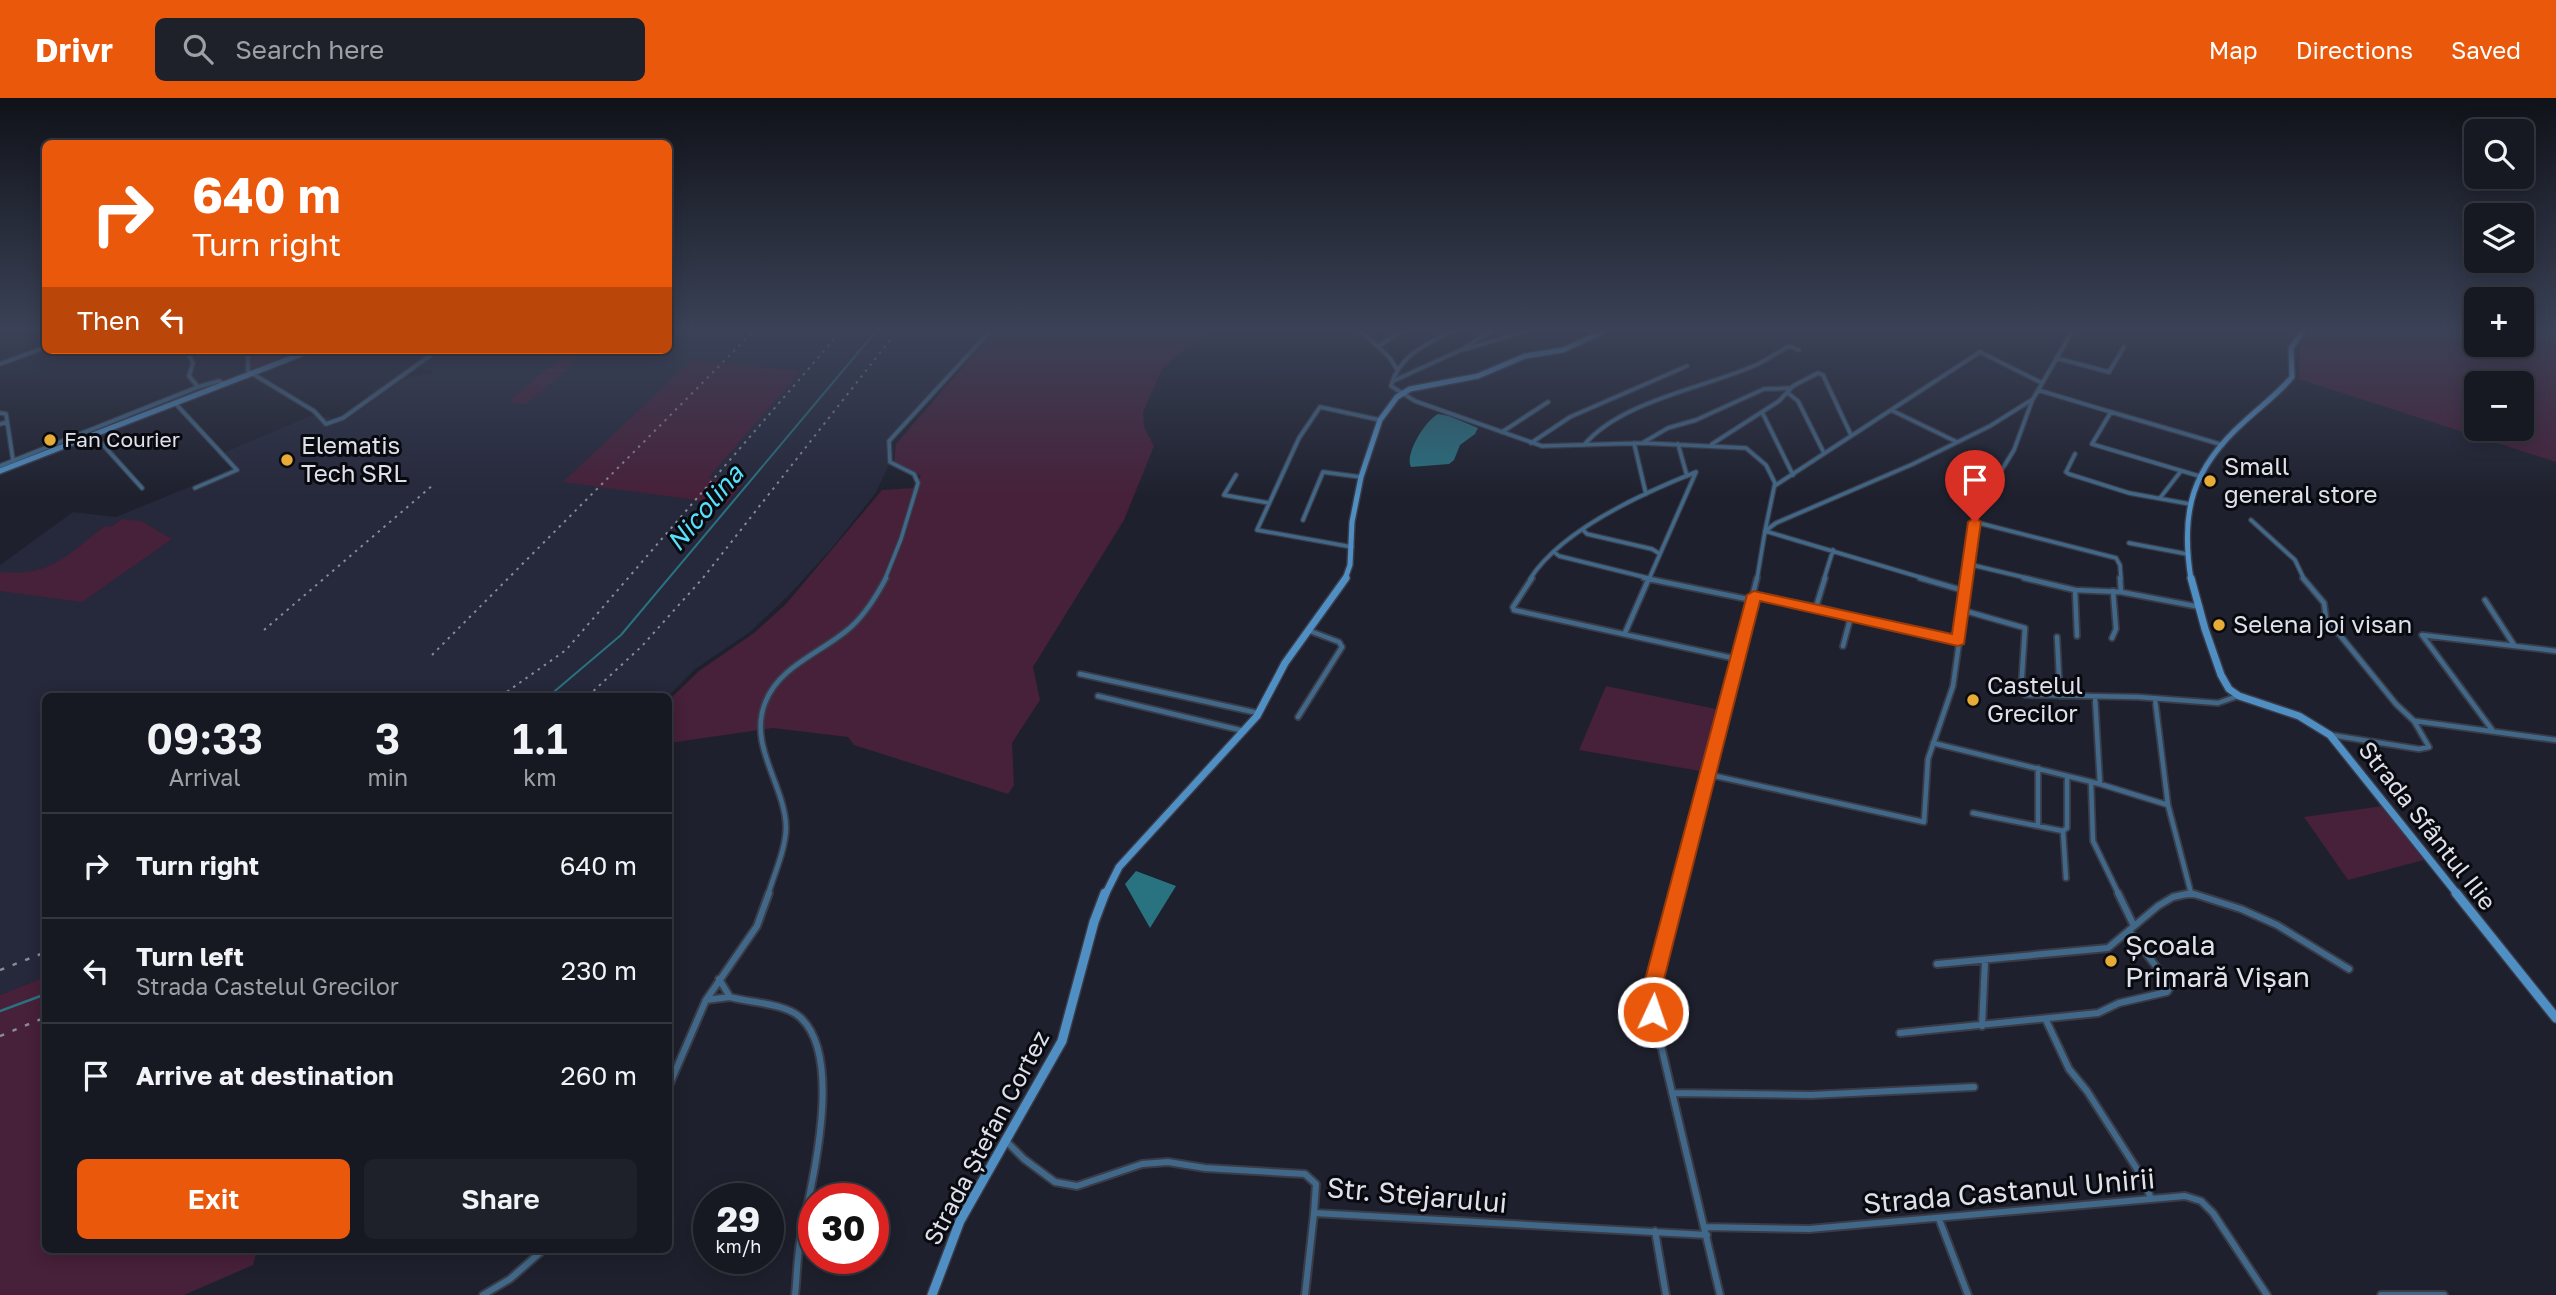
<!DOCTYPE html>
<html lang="en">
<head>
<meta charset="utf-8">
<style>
  :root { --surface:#161822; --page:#1f212a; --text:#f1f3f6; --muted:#9ea0a5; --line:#353740; --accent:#ea580c }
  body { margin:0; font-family:"Golos Text",sans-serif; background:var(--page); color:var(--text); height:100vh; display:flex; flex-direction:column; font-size:26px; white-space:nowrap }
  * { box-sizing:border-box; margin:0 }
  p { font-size:23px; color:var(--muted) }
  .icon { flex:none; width:38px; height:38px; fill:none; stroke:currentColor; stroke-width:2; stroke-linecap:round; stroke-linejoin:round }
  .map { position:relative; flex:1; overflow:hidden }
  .side { position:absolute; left:42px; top:595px; width:630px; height:560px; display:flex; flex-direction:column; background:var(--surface); border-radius:10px; box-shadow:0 4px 18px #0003,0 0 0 2px var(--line) }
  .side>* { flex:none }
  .hud { position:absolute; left:42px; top:42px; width:630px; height:214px; border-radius:10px; box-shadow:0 4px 18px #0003,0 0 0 2px var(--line); background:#ea580c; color:#fff; overflow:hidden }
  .fabs { position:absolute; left:2464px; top:21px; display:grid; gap:14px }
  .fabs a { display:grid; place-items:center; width:70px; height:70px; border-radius:10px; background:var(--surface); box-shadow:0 4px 18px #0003,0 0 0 2px var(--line); font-size:35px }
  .speed { position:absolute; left:693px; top:1085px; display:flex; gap:14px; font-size:35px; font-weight:700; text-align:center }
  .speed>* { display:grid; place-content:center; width:91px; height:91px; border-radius:50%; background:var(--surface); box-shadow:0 4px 18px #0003,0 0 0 2px var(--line); line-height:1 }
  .speed small { font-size:18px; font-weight:400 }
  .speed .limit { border:10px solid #d22; background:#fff; color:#111 }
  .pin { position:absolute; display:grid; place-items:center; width:60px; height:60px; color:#fff; margin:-72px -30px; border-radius:50% 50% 50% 0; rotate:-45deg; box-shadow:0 0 7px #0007 }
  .pin .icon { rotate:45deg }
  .me { position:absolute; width:77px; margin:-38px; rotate:3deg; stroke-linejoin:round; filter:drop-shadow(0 0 5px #0008) }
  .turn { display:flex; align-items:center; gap:24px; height:147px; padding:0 35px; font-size:32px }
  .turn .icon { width:91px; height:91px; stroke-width:2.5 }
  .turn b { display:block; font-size:49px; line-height:60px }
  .then { display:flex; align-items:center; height:66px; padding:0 35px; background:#0003; gap:14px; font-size:26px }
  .eta { display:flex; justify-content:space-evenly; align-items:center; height:119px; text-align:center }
  .eta b { font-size:42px; font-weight:600; line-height:49px }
  .primary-button { display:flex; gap:14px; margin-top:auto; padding:14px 35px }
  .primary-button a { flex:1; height:80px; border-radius:10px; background:var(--accent); color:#fff; font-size:28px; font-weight:600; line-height:80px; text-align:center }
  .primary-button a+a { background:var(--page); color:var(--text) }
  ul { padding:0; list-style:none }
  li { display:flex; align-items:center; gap:21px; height:105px; padding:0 35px; border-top:2px solid var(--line) }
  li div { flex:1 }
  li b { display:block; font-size:26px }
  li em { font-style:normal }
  header { display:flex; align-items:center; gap:42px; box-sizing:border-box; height:98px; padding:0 35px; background:var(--accent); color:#fff }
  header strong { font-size:33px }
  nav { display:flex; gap:38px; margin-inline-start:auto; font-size:24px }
  .search { width:490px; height:63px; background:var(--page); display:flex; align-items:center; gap:18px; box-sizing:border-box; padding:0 24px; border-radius:10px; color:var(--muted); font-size:26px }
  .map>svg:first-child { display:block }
</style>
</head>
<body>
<header>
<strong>Drivr</strong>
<div class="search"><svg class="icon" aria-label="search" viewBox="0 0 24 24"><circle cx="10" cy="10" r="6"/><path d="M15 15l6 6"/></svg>Search here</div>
<nav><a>Map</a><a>Directions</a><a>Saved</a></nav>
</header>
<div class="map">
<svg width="2556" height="1197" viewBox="0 0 2556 1197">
  <rect width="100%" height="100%" fill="#1e202d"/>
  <path fill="#26283b" d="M 669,232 L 994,232 L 993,241 L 975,255 L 903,329 L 892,346 L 893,358 L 875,396 L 831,451 L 787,499 L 750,534 L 695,571 L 668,598 L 46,598 L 45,879 L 0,897 L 0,467 L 73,414 L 116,419 L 233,371 L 218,357 L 313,317 L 346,322 L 404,281 L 432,275 L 433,272 L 425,271 L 422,268 L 443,252 L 668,252 Z"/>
  <path fill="#472039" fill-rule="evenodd" d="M 994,232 L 1206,232 L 1162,271 L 1143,314 L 1144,329 L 1154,348 L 1124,422 L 1033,569 L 1040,602 L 1012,645 L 1014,687 L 1008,696 L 854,647 L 848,639 L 773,630 L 669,645 L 669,602 L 699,573 L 754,535 L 786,506 L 882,392 L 913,390 L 921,378 L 894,364 L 896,346 L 975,255 L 993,241 Z
    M 2316,232 L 2476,232 L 2476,247 L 2522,247 L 2522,232 L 2556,232 L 2556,364 L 2299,281 L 2300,244 ZM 2476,285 L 2522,285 L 2522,331 L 2476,331 Z
    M 257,252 L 298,252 L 250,271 L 252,256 Z
    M 569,252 L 590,252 L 526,306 L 508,304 Z
    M 692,262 L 801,273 L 708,380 L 743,385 L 726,406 L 563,384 Z
    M 122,421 L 141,423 L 172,441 L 82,504 L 0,493 L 0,474 C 51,479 67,457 105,428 L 111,429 Z
    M 1606,588 L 1716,611 L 1700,673 L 1579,652 Z
    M 2383,708 L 2424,762 L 2348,782 L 2304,719 Z
    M 45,879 L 46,1152 L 257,1152 L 253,1167 L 184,1197 L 0,1197 L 0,897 Z"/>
  <path fill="#297280" d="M 1438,316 L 1449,318 L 1478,330 L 1475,336 L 1460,347 L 1454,362 L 1449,366 L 1411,369 C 1404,356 1426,322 1438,316 Z
    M 1136,773 L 1176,788 L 1150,830 L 1125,786 Z"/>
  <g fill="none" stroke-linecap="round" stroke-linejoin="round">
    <path stroke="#297280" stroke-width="2" d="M 549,598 L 621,537 L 877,232"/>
    <path stroke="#297280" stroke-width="2.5" d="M 0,913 L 46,896"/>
    <g stroke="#393b47" stroke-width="6">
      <path id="street-far2" d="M 1360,232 L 1390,260 L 1396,270
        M 1453,232 C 1427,246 1399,257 1391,288 L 1415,303 L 1542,348 L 1643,345 L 1746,350 L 1766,367 L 1775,385 L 1765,433 L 1926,481
        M 1379,248 L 1403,232
        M 186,252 L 193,265 L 189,278 L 198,289
        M 255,252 L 248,259 L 248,273 L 314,313 L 326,326 L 343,320 L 438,252
        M 1462,252 L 1530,232
        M 2056,260 L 2109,274 L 2124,249
        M 0,266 L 46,249
        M 1393,283 L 1461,252 L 1493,232
        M 2038,292 L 2111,314 L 2092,346 L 2199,378
        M 1788,295 L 1798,303 L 1824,355
        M 175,305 L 237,372 L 195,390
        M 1891,312 L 1957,344
        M 1762,314 L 1793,377
        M 2111,314 L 2223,347
        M 0,315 L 6,316 L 13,362
        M 0,326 L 7,324
        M 1502,334 L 1548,304
        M 95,338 L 142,390
        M 1644,344 L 1668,330 L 1696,322 L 1764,291 L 1790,290
        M 1531,345 L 1570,319 L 1687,268
        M 1634,345 L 1646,396
        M 1678,346 L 1687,378
        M 1712,346 L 1779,303 L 1793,288 L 1818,275 L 1823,277 L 1851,337
        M 1584,347 C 1621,303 1704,290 1756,267 C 1767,262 1778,254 1789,248 L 1799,252
        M 2075,356 L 2066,374 L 2069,376 L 2129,395 L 2190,406
        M 0,368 L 198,289 L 219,283 L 224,286
        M 1236,377 L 1224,397 L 1269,405
        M 1776,387 L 1980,254 L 2042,285
        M 2160,400 L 2181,373
        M 1303,422 L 1323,374 L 1361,379
        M 2251,422 L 2295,462 L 2304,481
        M 1975,424 L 2116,460 L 2120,467 L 2121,481
        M 1583,432 L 1587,436 L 1652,451 L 1660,456
        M 2129,445 L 2187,456
        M 1352,449 L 1257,432 L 1299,340 L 1320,309 L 1380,322
        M 1554,454 L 1559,458 L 1652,481
        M 1968,466 L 2031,481
        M 885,481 L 901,441 L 918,385 L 914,376 L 890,364 L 889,343 L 991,232
        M 1530,481 C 1561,432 1643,395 1696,374 L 1649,481
        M 1757,481 L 1765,433 L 1776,425 L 1913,366 L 1990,328 L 2033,301 L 2073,232
        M 1824,481 L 1833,452
        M 1968,481 L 1977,412 L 2014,352 L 2032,303"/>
    </g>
    <g stroke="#393b47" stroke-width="8">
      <path id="street-far1" d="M 1532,480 L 1513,509 L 1514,512 L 1737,561
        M 1644,480 L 1752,502
        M 1920,480 L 1965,493
        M 2024,480 L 2075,492 L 2121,494 L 2200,509
        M 2120,480 L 2121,494
        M 2303,480 L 2324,505 L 2326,520 L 2396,606 L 2414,623 L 2429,649 L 2419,651 L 2331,637
        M 2075,492 L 2077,538
        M 1754,497 L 1816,509 L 1825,480
        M 2485,502 L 2514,547
        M 1816,509 L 1958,543
        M 1962,512 L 2025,530 L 2021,592 L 2025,597 L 2138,599 L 2218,605 L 2238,598
        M 1625,535 L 1649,480
        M 2057,539 L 2060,598
        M 2112,540 L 2116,531 L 2113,493
        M 1843,548 L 1851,518
        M 1080,576 L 1258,615
        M 1098,598 L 1244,633
        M 2095,599 L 2100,686
        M 2155,601 L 2168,707 L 2191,795
        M 1298,619 L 1342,549 L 1339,544 L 1310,533
        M 2415,623 L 2556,642
        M 2493,633 L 2422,537 L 2556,553
        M 1933,645 L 2100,686 L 2168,707
        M 2038,670 L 2038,728
        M 1706,676 L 1924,724 L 1928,661 L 1953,588 L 1968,480
        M 2091,684 L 2093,743 L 2119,797
        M 1973,715 L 2063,733 L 2067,730 L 2067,678
        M 2063,733 L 2066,780
        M 768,797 C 774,776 786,751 786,729 C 785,687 748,648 765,605 C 779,567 824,554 852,528 C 867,514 877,497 886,480
        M 1676,797 L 1757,480
        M 2183,797 L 2197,797"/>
    </g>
    <g stroke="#393b47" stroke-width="10">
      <path id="street" d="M 1676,795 L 1651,893 L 1653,914 L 1720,1197
        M 2118,795 L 2134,828
        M 2191,795 L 2241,811 L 2277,827 L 2349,871
        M 1937,866 L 2108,850 L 2158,808 L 2173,799 L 2191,795
        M 719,881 L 730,899 C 751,905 785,905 801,920 C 845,962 810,1090 800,1144 C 797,1161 797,1179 795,1197
        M 706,902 L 730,899
        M 2046,922 L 2069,971 L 2087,993 L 2144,1082 L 2151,1101
        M 1982,928 L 1985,863
        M 1900,935 L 2098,915 L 2119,905 L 2167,894 L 2169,891 L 2161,875 L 2129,833
        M 668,990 L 706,902 L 757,828 L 769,795
        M 1672,995 L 1811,997 L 1974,989
        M 1006,1043 L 1024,1061 L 1055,1084 L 1077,1088 L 1142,1066 L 1168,1064 L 1205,1070 L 1305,1076 L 1316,1086 L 1314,1115 L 1707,1137
        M 1939,1121 L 1968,1197
        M 1705,1129 L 1809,1131 L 2185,1098 L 2201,1103 L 2213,1115 L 2267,1197
        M 1655,1133 L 1666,1197
        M 483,1197 L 510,1181 L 543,1152
        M 1305,1197 L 1314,1115
        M 2381,1197 L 2444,1197"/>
    </g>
    <g stroke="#393b47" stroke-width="8">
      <path id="secondary-far2" d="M 0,373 L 312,252
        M 1345,481 L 1350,467 L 1352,424 L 1361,379 L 1380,322 L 1397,299 L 1410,291 L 1478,278 L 1525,258 L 1563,252 L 1607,232
        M 2191,481 C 2180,413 2192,370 2245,323 C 2261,308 2278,296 2292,279 L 2291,250 L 2304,232"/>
    </g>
    <g stroke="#393b47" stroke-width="10">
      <path id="secondary-far1" d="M 2191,480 L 2205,531 L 2221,577 L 2229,591 L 2239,598 L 2299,618 L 2330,637 L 2458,797
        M 1105,797 L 1119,769 L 1257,618 L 1285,565 L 1346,480"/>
    </g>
    <g stroke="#393b47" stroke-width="12">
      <path id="secondary" d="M 2456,795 L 2556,920
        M 932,1197 L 960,1123 L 1062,943 L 1094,824 L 1105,795"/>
    </g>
    <use href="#street-far2" stroke="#416888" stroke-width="3.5"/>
    <use href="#street-far1" stroke="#416888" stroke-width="4.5"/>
    <use href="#street" stroke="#416888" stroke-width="6"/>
    <use href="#secondary-far2" stroke="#4f8fc4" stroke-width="5"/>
    <use href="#secondary-far1" stroke="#4f8fc4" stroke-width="7"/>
    <use href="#secondary" stroke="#4f8fc4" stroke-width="9"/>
    <path stroke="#898b96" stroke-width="2" stroke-dasharray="2.5 5" stroke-linecap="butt" d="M 264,532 L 433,387
      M 432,557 L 755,232
      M 501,598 L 566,552 L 842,232
      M 588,598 L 642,548 L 703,480 L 898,232"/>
    <path stroke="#898b96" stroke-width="2.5" stroke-dasharray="4.5 9" stroke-linecap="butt" d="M 0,872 L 46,854
      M 0,938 L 46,919"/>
  </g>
  <linearGradient id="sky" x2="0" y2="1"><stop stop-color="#101219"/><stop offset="0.58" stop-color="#3b4257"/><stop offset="1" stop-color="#3b4257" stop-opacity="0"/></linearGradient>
  <rect width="2556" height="400" fill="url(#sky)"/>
  <path fill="#ea580c" stroke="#983908" stroke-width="2" d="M 1975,419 L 1981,424 L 1964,546 L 1958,548 L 1760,503 L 1661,893 L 1663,914 L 1660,920 L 1653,923 L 1646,920 L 1642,893 L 1747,497 L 1754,493 L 1952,536 L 1968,424 Z"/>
  <g fill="#e7ac36" stroke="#090a10" stroke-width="2.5">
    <circle cx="50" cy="342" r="7"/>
    <circle cx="287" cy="362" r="7"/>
    <circle cx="2210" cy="383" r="7"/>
    <circle cx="2219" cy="527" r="7"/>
    <circle cx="1973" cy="602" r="7"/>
    <circle cx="2111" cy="863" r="7"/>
  </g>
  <g text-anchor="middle" stroke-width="6" stroke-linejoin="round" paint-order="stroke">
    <g font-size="21" fill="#dfe1ea" stroke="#090a10" text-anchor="start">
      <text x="64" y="349">Fan Courier</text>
    </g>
    <g font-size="24" fill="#dfe1ea" stroke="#090a10" text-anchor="start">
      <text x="301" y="356">Elematis<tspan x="301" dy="28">Tech SRL</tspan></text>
      <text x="2224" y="377">Small<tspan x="2224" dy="28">general store</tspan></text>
      <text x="2233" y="535">Selena joi visan</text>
      <text x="1987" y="596">Castelul<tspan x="1987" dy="28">Grecilor</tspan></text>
    </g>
    <g font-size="24" fill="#dfe1ea" stroke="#090a10">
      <text transform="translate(2427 728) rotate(52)" y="8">Strada Sfântul Ilie</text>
      <text transform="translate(987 1040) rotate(-62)" y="8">Strada Ștefan Cortez</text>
    </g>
    <g font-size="26" font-style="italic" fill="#56e0fb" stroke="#090a10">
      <text transform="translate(705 410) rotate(-50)" y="9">Nicolina</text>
    </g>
    <g font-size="28" fill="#dfe1ea" stroke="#090a10" text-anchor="start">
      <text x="2125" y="857">Școala<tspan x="2125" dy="32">Primară Vișan</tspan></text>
    </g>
    <g font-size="28" fill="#dfe1ea" stroke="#090a10">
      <text transform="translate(2009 1093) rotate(-5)" y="10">Strada Castanul Unirii</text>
      <text transform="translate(1417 1097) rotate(5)" y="10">Str. Stejarului</text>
    </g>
  </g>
</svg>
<div class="fabs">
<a><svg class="icon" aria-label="search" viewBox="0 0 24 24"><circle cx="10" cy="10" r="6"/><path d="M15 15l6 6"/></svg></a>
<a><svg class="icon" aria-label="layers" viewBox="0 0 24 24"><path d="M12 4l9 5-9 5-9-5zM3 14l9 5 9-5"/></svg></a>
<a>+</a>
<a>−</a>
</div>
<div class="speed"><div>29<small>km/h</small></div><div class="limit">30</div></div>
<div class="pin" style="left:1975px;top:424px;background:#d93025"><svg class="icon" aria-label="arrive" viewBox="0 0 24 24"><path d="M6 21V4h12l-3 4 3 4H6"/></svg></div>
<svg class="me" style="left:1653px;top:914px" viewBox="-20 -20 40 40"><circle r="17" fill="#ea580c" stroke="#fff" stroke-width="3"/><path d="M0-11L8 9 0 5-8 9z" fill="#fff"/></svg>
<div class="hud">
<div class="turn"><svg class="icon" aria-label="right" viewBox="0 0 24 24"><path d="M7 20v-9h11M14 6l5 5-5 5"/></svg><div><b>640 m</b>Turn right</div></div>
<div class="then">Then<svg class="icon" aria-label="left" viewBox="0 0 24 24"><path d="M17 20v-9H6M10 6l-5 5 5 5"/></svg></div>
</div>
<section class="side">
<div class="eta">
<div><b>09:33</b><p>Arrival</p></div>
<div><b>3</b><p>min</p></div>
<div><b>1.1</b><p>km</p></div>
</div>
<ul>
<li><svg class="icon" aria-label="right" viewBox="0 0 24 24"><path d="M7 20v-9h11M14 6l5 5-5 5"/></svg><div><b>Turn right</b></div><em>640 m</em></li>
<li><svg class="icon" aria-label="left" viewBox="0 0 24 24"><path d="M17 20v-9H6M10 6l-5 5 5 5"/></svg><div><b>Turn left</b><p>Strada Castelul Grecilor</p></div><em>230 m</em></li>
<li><svg class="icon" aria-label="arrive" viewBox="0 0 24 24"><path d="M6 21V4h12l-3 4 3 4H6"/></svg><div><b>Arrive at destination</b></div><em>260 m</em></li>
</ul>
<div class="primary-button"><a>Exit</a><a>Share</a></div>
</section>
</div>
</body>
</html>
